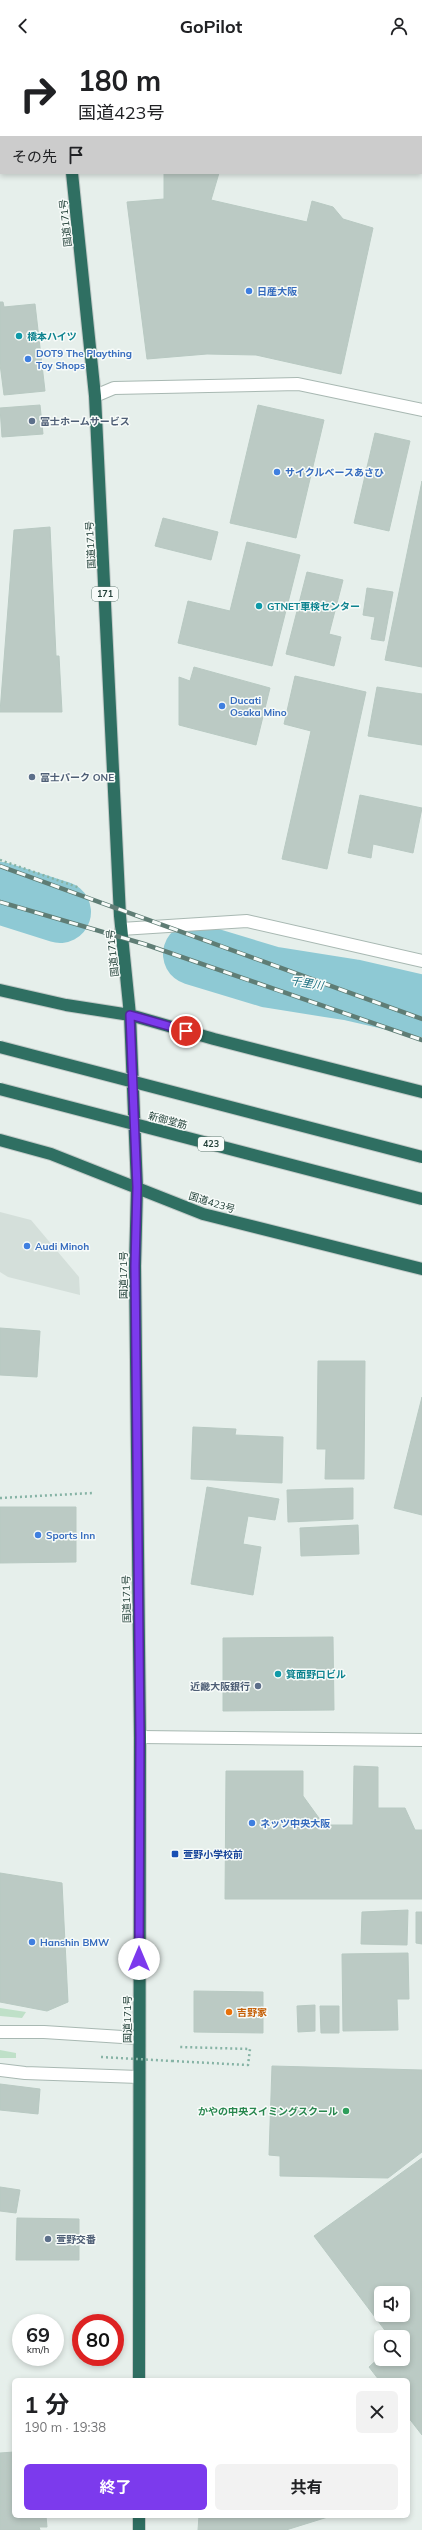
<!DOCTYPE html>
<html lang="ja">
<head>
<meta charset="utf-8">
<style>
  :root { --surface:#fff; --page:#f2f2f2; --text:#202124; --muted:#757577; --accent:#7c3aed }
  body { margin:0; font-family:Mulish,"Noto Sans JP",sans-serif; background:var(--page); color:var(--text); height:100vh; display:flex; flex-direction:column; font-size:15px; white-space:nowrap }
  * { box-sizing:border-box; margin:0 }
  p { font-size:13px; color:var(--muted) }
  .icon { flex:none; width:22px; height:22px; fill:none; stroke:currentColor; stroke-width:2; stroke-linecap:round; stroke-linejoin:round }
  .map { position:relative; flex:1; overflow:hidden }
  .details { position:absolute; left:12px; top:2326px; width:398px; height:140px; display:flex; flex-direction:column; background:var(--surface); border-radius:6px; box-shadow:0 2px 6px #0003 }
  .details>* { flex:none }
  .top-card { position:absolute; left:0px; top:0px; width:422px; height:122px; box-shadow:0 2px 6px #0003; background:#fff; color:var(--text); overflow:hidden }
  .tools { position:absolute; left:374px; top:2234px; display:grid; gap:8px }
  .tools a { display:grid; place-items:center; width:36px; height:36px; border-radius:6px; background:var(--surface); box-shadow:0 2px 6px #0003; font-size:20px }
  .speed { position:absolute; left:12px; top:2262px; display:flex; gap:8px; font-size:20px; font-weight:700; text-align:center }
  .speed>* { display:grid; place-content:center; width:52px; height:52px; border-radius:50%; background:var(--surface); box-shadow:0 2px 6px #0003; line-height:1 }
  .speed small { font-size:10px; font-weight:400 }
  .speed .limit { border:6px solid #d22; background:#fff; color:#111 }
  .pin { position:absolute; display:grid; place-items:center; width:34px; height:34px; color:#fff; margin:-17px; border:2px solid #fff; border-radius:50%; box-shadow:0 1px 4px #0007 }
  .me { position:absolute; width:44px; margin:-22px; rotate:0deg; stroke-linejoin:round; filter:drop-shadow(0 0 3px #0008) }
  .turn { display:flex; align-items:center; gap:14px; height:84px; padding:0 12px; font-size:18px }
  .turn .icon { width:52px; height:52px; stroke-width:2.5 }
  .turn b { display:block; font-size:28px; line-height:34px }
  .then { display:flex; align-items:center; height:38px; padding:0 12px; background:#0003; gap:8px; font-size:15px }
  .round { display:grid; place-items:center; flex:none; width:42px; height:42px; border-radius:6px; background:var(--page) }
  .summary { display:flex; align-items:center; justify-content:space-between; height:68px; padding:0 12px }
  h1 { font-size:24px; font-weight:700; line-height:30px }
  .cta { display:flex; gap:8px; margin-top:auto; padding:8px 12px }
  .cta a { flex:1; height:46px; border-radius:6px; background:var(--accent); color:#fff; font-size:16px; font-weight:700; line-height:46px; text-align:center }
  .cta a+a { background:var(--page); color:var(--text) }
  header { display:flex; justify-content:space-between; align-items:center; height:52px; padding:0 12px; background:var(--surface); font-size:18px; font-weight:700 }
  .map>svg:first-child { display:block }
</style>
</head>
<body>
<header><svg class="icon" aria-label="back" viewBox="0 0 24 24"><path d="M15 5l-7 7 7 7"/></svg>GoPilot<svg class="icon" aria-label="person" viewBox="0 0 24 24"><circle cx="12" cy="8" r="4"/><path d="M4 21q1-7 8-7t8 7"/></svg></header>
<div class="map">
<svg width="422" height="2478" viewBox="0 0 422 2478">
  <rect width="100%" height="100%" fill="#e6efeb"/>
  <path fill="#d4dfda" d="M 0,1160 L 31,1168 L 79,1225 L 80,1243 L 8,1225 L 0,1220 Z"/>
  <path fill="#bfe0c8" d="M 0,1956 L 26,1960 L 22,1966 L 0,1964 Z
    M 0,1998 L 16,2001 L 16,2006 L 0,2006 Z"/>
  <g fill="none" stroke-linecap="round" stroke-linejoin="round">
    <path stroke="#8ec9d4" stroke-width="62" d="M 0,841 L 60,860
      M 194,902 L 270,925 L 352,938 L 422,954"/>
  </g>
  <path fill="#bbcac4" stroke="#b8c9c2" fill-rule="evenodd" d="M 0,30 L 1,30 L 0,121 Z
    M 164,121 L 219,121 L 211,148 L 307,170 L 312,149 L 333,155 L 343,167 L 373,176 L 341,322 L 256,303 L 207,302 L 147,307 L 127,150 L 164,147 Z
    M 0,250 L 3,250 L 4,255 L 35,252 L 45,339 L 4,343 L 0,312 Z
    M 40,353 L 43,382 L 2,385 L 0,356 Z
    M 258,353 L 324,368 L 296,486 L 230,471 Z
    M 375,381 L 410,389 L 389,479 L 354,471 Z
    M 422,429 L 422,615 L 385,608 Z
    M 163,466 L 218,480 L 211,508 L 155,494 Z
    M 50,475 L 56,604 L 59,604 L 62,660 L 0,660 L 14,478 Z
    M 247,490 L 300,503 L 272,614 L 178,591 L 188,549 L 230,559 Z
    M 307,520 L 343,528 L 329,582 L 341,585 L 334,614 L 286,602 Z
    M 367,536 L 393,540 L 384,589 L 371,587 L 375,565 L 363,563 Z
    M 194,615 L 270,636 L 256,693 L 179,673 L 179,625 L 190,629 Z
    M 295,624 L 366,640 L 327,817 L 282,807 L 311,679 L 284,672 Z
    M 377,635 L 422,642 L 422,693 L 368,684 Z
    M 360,743 L 422,756 L 413,801 L 373,792 L 371,806 L 348,801 Z
    M 0,1276 L 40,1279 L 37,1325 L 0,1323 Z
    M 318,1309 L 365,1309 L 364,1427 L 325,1427 L 326,1397 L 317,1397 Z
    M 422,1345 L 422,1463 L 394,1456 Z
    M 193,1375 L 236,1377 L 235,1383 L 283,1385 L 282,1431 L 191,1427 Z
    M 207,1435 L 279,1447 L 275,1468 L 248,1464 L 243,1492 L 261,1495 L 253,1543 L 191,1532 Z
    M 353,1436 L 353,1467 L 288,1470 L 287,1438 Z
    M 0,1455 L 76,1455 L 76,1510 L 0,1511 Z
    M 358,1473 L 359,1502 L 301,1504 L 300,1476 Z
    M 333,1585 L 334,1658 L 223,1659 L 223,1586 Z
    M 354,1714 L 378,1715 L 378,1756 L 405,1756 L 415,1778 L 422,1778 L 422,1847 L 225,1847 L 226,1719 L 303,1719 L 303,1744 L 324,1773 L 353,1773 Z
    M 0,1821 L 62,1831 L 68,1950 L 47,1959 L 0,1950 Z
    M 408,1858 L 407,1893 L 361,1892 L 362,1860 Z
    M 416,1860 L 422,1860 L 422,1892 L 416,1891 Z
    M 408,1901 L 409,1947 L 397,1947 L 398,1978 L 343,1979 L 342,1902 Z
    M 194,1939 L 263,1940 L 263,1981 L 194,1980 Z
    M 315,1953 L 315,1979 L 298,1980 L 297,1954 Z
    M 320,1954 L 339,1954 L 339,1981 L 321,1981 Z
    M 272,2014 L 422,2018 L 422,2100 L 388,2126 L 280,2124 L 280,2104 L 269,2103 Z
    M 0,2032 L 40,2037 L 38,2062 L 0,2058 Z
    M 422,2106 L 422,2383 L 408,2365 L 408,2328 L 379,2328 L 369,2315 L 381,2304 L 381,2307 L 403,2307 L 403,2285 L 390,2285 L 314,2184 ZM 381,2241 L 403,2241 L 403,2263 L 381,2263 Z
    M 0,2135 L 20,2138 L 16,2161 L 0,2159 Z
    M 17,2166 L 79,2167 L 79,2208 L 16,2208 Z
    M 14,2400 L 14,2464 L 46,2464 L 47,2475 L 39,2475 L 40,2478 L 0,2478 L 0,2401 Z
    M 199,2464 L 331,2464 L 286,2478 L 198,2478 Z"/>
  <g fill="none" stroke-linecap="round" stroke-linejoin="round">
    <g stroke="#a8b8b2" stroke-width="14">
      <path id="minor" d="M 95,344 L 114,336 L 298,332 L 422,358
        M 121,877 L 247,869 L 422,909
        M 140,1685 L 422,1688
        M 0,1980 L 44,1980 L 138,1986
        M 0,2018 L 25,2021 L 139,2025"/>
    </g>
    <g stroke="#c2cac8" stroke-width="14">
      <path id="highway" d="M 56,0 L 56,1
        M 72,121 L 95,344 L 120,864 L 130,963 L 137,1135 L 135,1214 L 140,1685 L 139,2328
        M 0,938 L 66,953 L 130,963 L 214,987 L 422,1040
        M 0,1088 L 51,1102 L 203,1162 L 422,1217
        M 139,2464 L 139,2478"/>
    </g>
    <path stroke="#86b3a5" stroke-width="2.5" stroke-dasharray="2 3" stroke-linecap="butt" d="M 0,808 L 80,836
      M 0,1446 L 93,1441
      M 172,2009 L 248,2013 L 250,1997 L 180,1995"/>
    <use href="#minor" stroke="#fff" stroke-width="12"/>
    <use href="#highway" stroke="#2f6f62" stroke-width="12"/>
    <g stroke="#5f7d75" stroke-width="4.5">
      <path id="rail" d="M 0,814 L 422,967
        M 0,850 L 144,892 L 422,988"/>
    </g>
    <use href="#rail" stroke="#f7fbf9" stroke-width="3" stroke-dasharray="9" stroke-linecap="butt"/>
    <g stroke="#c2cac8" stroke-width="14" stroke-linecap="butt">
      <path id="highway-bridge" d="M 0,995 L 422,1105
        M 0,1037 L 422,1147"/>
    </g>
    <path stroke="#86b3a5" stroke-width="2.5" stroke-dasharray="2 3" stroke-linecap="butt" d="M 101,2005 L 172,2009"/>
    <use href="#highway-bridge" stroke="#2f6f62" stroke-width="12"/>
  </g>
  <g fill="none" stroke-linecap="round" stroke-linejoin="round">
    <g stroke="#51269a" stroke-width="10">
      <path id="route" d="M 139,1907 L 140,1685 L 135,1214 L 137,1135 L 130,963 L 186,979"/>
    </g>
    <use href="#route" stroke="#7c3aed" stroke-width="7"/>
  </g>
  <g fill="#3f7fe0" stroke="#f7fbf9" stroke-width="1.5">
    <circle cx="249" cy="239" r="4"/>
    <circle cx="28" cy="307" r="4"/>
    <circle cx="277" cy="420" r="4"/>
    <circle cx="222" cy="654" r="4"/>
    <circle cx="27" cy="1194" r="4"/>
    <circle cx="38" cy="1483" r="4"/>
    <circle cx="252" cy="1771" r="4"/>
    <circle cx="32" cy="1890" r="4"/>
  </g>
  <g fill="#0f9aa8" stroke="#f7fbf9" stroke-width="1.5">
    <circle cx="19" cy="284" r="4"/>
    <circle cx="259" cy="554" r="4"/>
    <circle cx="278" cy="1622" r="4"/>
  </g>
  <g fill="#5c6f8a" stroke="#f7fbf9" stroke-width="1.5">
    <circle cx="32" cy="369" r="4"/>
    <circle cx="32" cy="725" r="4"/>
    <circle cx="258" cy="1634" r="4"/>
    <circle cx="48" cy="2187" r="4"/>
  </g>
  <rect fill="#1a4fb4" stroke="#f7fbf9" stroke-width="1.5" x="171" y="1798" width="8" height="8" rx="2"/>
  <circle fill="#e8710a" stroke="#f7fbf9" stroke-width="1.5" cx="229" cy="1960" r="4"/>
  <circle fill="#2e9e5b" stroke="#f7fbf9" stroke-width="1.5" cx="346" cy="2059" r="4"/>
  <g text-anchor="middle" stroke-width="3" stroke-linejoin="round" paint-order="stroke">
    <g fill="#f7fbf9" stroke="#637a73" stroke-width="1">
      <rect x="92" y="535" width="26" height="14" rx="3"/>
      <rect x="198" y="1085" width="26" height="14" rx="3"/>
    </g>
    <g font-size="9" font-weight="bold" fill="#24423a">
      <text x="105" y="545">171</text>
      <text x="211" y="1095">423</text>
    </g>
    <g font-size="10" fill="#24423a" stroke="#f7fbf9">
      <text transform="translate(65 171) rotate(-96)" y="4">国道171号</text>
      <text transform="translate(90 493) rotate(-93)" y="4">国道171号</text>
      <text transform="translate(112 901) rotate(-96)" y="4">国道171号</text>
      <text transform="translate(168 1068) rotate(15)" y="4">新御堂筋</text>
      <text transform="translate(212 1150) rotate(17)" y="4">国道423号</text>
      <text transform="translate(123 1223) rotate(-90)" y="4">国道171号</text>
      <text transform="translate(126 1547) rotate(-91)" y="4">国道171号</text>
      <text transform="translate(127 1967) rotate(-90)" y="4">国道171号</text>
    </g>
    <g font-size="10" font-weight="bold" fill="#366cbe" stroke="#f7fbf9" text-anchor="start">
      <text x="257" y="243">日産大阪</text>
      <text x="36" y="305">DOT9 The Plaything<tspan x="36" dy="12">Toy Shops</tspan></text>
      <text x="285" y="424">サイクルベースあさひ</text>
      <text x="230" y="652">Ducati<tspan x="230" dy="12">Osaka Mino</tspan></text>
      <text x="35" y="1198">Audi Minoh</text>
      <text x="46" y="1487">Sports Inn</text>
      <text x="260" y="1775">ネッツ中央大阪</text>
      <text x="40" y="1894">Hanshin BMW</text>
    </g>
    <g font-size="10" font-weight="bold" fill="#0d838f" stroke="#f7fbf9" text-anchor="start">
      <text x="27" y="288">橋本ハイツ</text>
      <text x="267" y="558">GTNET車検センター</text>
      <text x="286" y="1626">箕面野口ビル</text>
    </g>
    <g font-size="10" font-weight="bold" fill="#4e5e75" stroke="#f7fbf9" text-anchor="start">
      <text x="40" y="373">富士ホームサービス</text>
      <text x="40" y="729">富士パーク ONE</text>
      <text x="250" y="1638" text-anchor="end">近畿大阪銀行</text>
      <text x="56" y="2191">萱野交番</text>
    </g>
    <g font-size="10" font-weight="bold" fill="#164399" stroke="#f7fbf9" text-anchor="start">
      <text x="183" y="1806">萱野小学校前</text>
    </g>
    <g font-size="10" font-weight="bold" fill="#c56008" stroke="#f7fbf9" text-anchor="start">
      <text x="237" y="1964">吉野家</text>
    </g>
    <g font-size="10" font-weight="bold" fill="#27864d" stroke="#f7fbf9" text-anchor="end">
      <text x="338" y="2063">かやの中央スイミングスクール</text>
    </g>
    <g font-size="11" font-style="italic" fill="#1c6f80" stroke="#f7fbf9">
      <text transform="translate(307 931) rotate(9)" y="4">千里川</text>
    </g>
  </g>
</svg>
<div class="tools">
<a><svg class="icon" aria-label="sound" viewBox="0 0 24 24"><path d="M4 9h4l5-4v14l-5-4H4zM17 9q2 3 0 6"/></svg></a>
<a><svg class="icon" aria-label="search" viewBox="0 0 24 24"><circle cx="10" cy="10" r="6"/><path d="M15 15l6 6"/></svg></a>
</div>
<div class="speed"><div>69<small>km/h</small></div><div class="limit">80</div></div>
<div class="pin" style="left:186px;top:979px;background:#d93025"><svg class="icon" aria-label="arrive" viewBox="0 0 24 24"><path d="M6 21V4h12l-3 4 3 4H6"/></svg></div>
<svg class="me" style="left:139px;top:1907px" viewBox="-20 -20 40 40"><circle r="19" fill="#fff"/><path d="M0-13L10 11 0 6-10 11z" fill="#7c3aed"/></svg>
<div class="top-card">
<div class="turn"><svg class="icon" aria-label="right" viewBox="0 0 24 24"><path d="M7 20v-9h11M14 6l5 5-5 5"/></svg><div><b>180 m</b>国道423号</div></div>
<div class="then">その先<svg class="icon" aria-label="arrive" viewBox="0 0 24 24"><path d="M6 21V4h12l-3 4 3 4H6"/></svg></div>
</div>
<section class="details">
<div class="summary"><div><h1>1 分</h1><p>190 m · 19:38</p></div><a class="round"><svg class="icon" aria-label="close" viewBox="0 0 24 24"><path d="M6 6l12 12M18 6L6 18"/></svg></a></div>
<div class="cta"><a>終了</a><a>共有</a></div>
</section>
</div>
</body>
</html>
